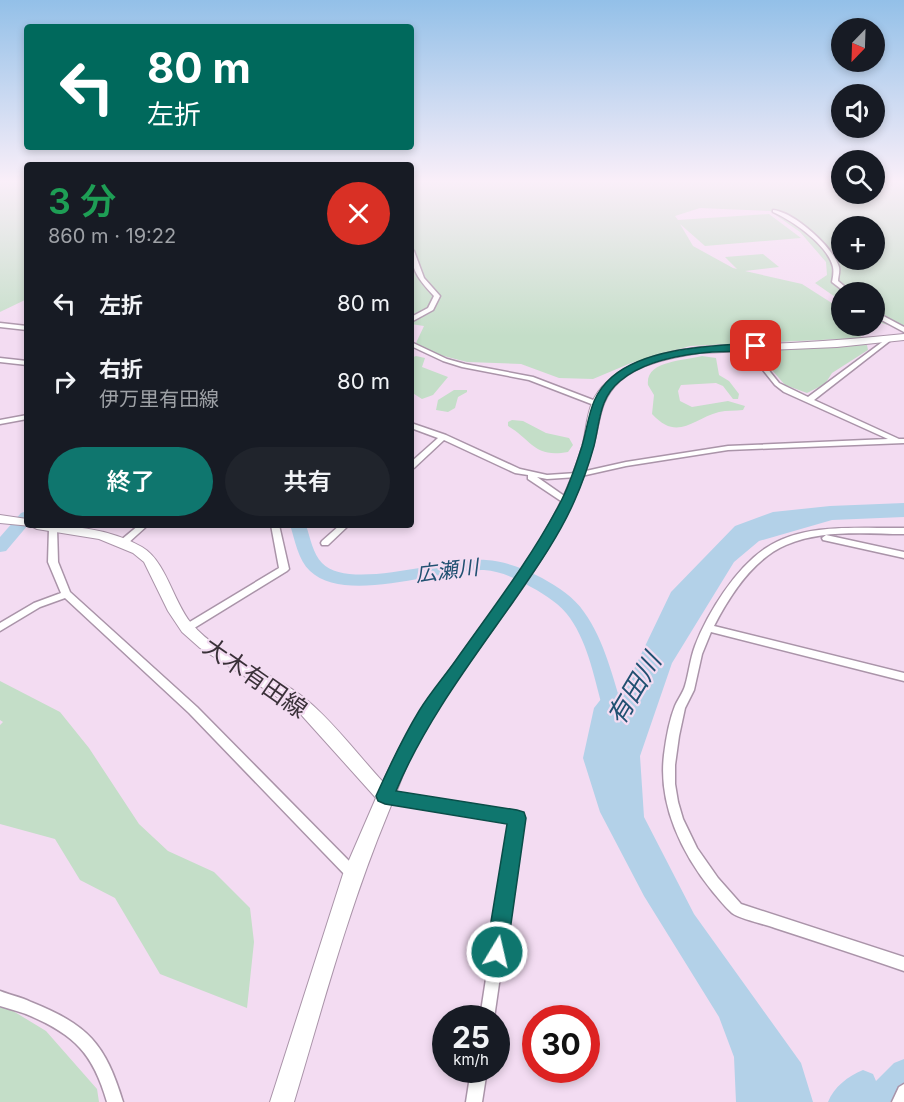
<!DOCTYPE html>
<html lang="ja">
<head>
<meta charset="utf-8">
<style>
  :root { --surface:#171b24; --page:#20242c; --text:#f1f3f6; --muted:#9ea1a6; --accent:#0f766e }
  body { margin:0; font-family:Inter,"Noto Sans JP",sans-serif; background:var(--page); color:var(--text); height:100vh; display:flex; flex-direction:column; font-size:22px; white-space:nowrap }
  * { box-sizing:border-box; margin:0 }
  p { font-size:20px; color:var(--muted) }
  .icon { flex:none; width:33px; height:33px; fill:none; stroke:currentColor; stroke-width:2; stroke-linecap:round; stroke-linejoin:round }
  .map { position:relative; flex:1; overflow:hidden }
  .details { position:absolute; left:24px; top:162px; width:390px; height:366px; display:flex; flex-direction:column; background:var(--surface); border-radius:6px; box-shadow:0 3px 9px #0003 }
  .details>* { flex:none }
  .guide { position:absolute; left:24px; top:24px; width:390px; height:126px; border-radius:6px; box-shadow:0 3px 9px #0003; background:#00695c; color:#fff; overflow:hidden }
  .needle { width:39px; rotate:203deg }
  .controls { position:absolute; left:831px; top:18px; display:grid; gap:12px }
  .controls a { display:grid; place-items:center; width:54px; height:54px; border-radius:50%; background:var(--surface); box-shadow:0 3px 9px #0003; font-size:30px }
  .speed { position:absolute; left:432px; top:1005px; display:flex; gap:12px; font-size:30px; font-weight:700; text-align:center }
  .speed>* { display:grid; place-content:center; width:78px; height:78px; border-radius:50%; background:var(--surface); box-shadow:0 3px 9px #0003; line-height:1 }
  .speed small { font-size:15px; font-weight:400 }
  .speed .limit { border:9px solid #d22; background:#fff; color:#111 }
  .pin { position:absolute; display:grid; place-items:center; width:51px; height:51px; color:#fff; margin:-26px; border-radius:12px; box-shadow:0 3px 9px #0006 }
  .me { position:absolute; width:66px; margin:-33px; rotate:9deg; stroke-linejoin:round; filter:drop-shadow(0 0 4px #0008) }
  .turn { display:flex; align-items:center; gap:21px; height:126px; padding:0 24px; font-size:27px }
  .turn .icon { width:78px; height:78px; stroke-width:2.5 }
  .turn b { display:block; font-size:42px; line-height:51px }
  .round { display:grid; place-items:center; flex:none; width:63px; height:63px; border-radius:32px; background:var(--page) }
  .head { display:flex; align-items:center; justify-content:space-between; height:102px; padding:0 24px }
  h1 { font-size:36px; font-weight:600; line-height:45px; color:#1e9e55 }
  .button { display:flex; gap:12px; margin-top:auto; padding:12px 24px }
  .button a { flex:1; height:69px; border-radius:36px; background:var(--accent); color:#fff; font-size:24px; font-weight:600; line-height:69px; text-align:center }
  .button a+a { background:var(--page); color:var(--text) }
  ul { padding:0; list-style:none }
  li { display:flex; align-items:center; gap:18px; height:78px; padding:0 24px }
  li div { flex:1 }
  li b { display:block; font-size:22px }
  li em { font-style:normal }
  .map>svg:first-child { display:block }
</style>
</head>
<body>
<div class="map">
<svg width="904" height="1102" viewBox="0 0 904 1102">
  <rect width="100%" height="100%" fill="#f3dcf2"/>
  <path fill="#c4dec8" fill-rule="evenodd" d="M 0,182 L 27,182 L 27,299 L 0,312 Z
    M 411,182 L 841,182 L 842,194 L 874,194 L 875,182 L 904,182 L 904,330 L 875,321 L 874,292 L 842,292 L 841,301 L 815,283 L 827,275 L 826,262 L 800,232 L 770,211 L 700,208 L 675,216 L 678,220 L 769,214 L 801,238 L 705,246 L 680,224 L 693,246 L 733,268 L 737,269 L 725,257 L 763,254 L 779,267 L 745,271 L 802,284 L 838,307 L 841,311 L 842,326 L 852,326 L 862,338 L 690,346 L 631,363 L 593,379 L 559,378 L 521,364 L 467,362 L 428,352 L 416,343 L 424,326 L 411,324 ZM 842,226 L 874,226 L 874,260 L 842,260 Z
    M 867,345 L 868,350 L 832,373 L 825,384 L 807,393 L 785,385 L 765,362 L 747,350 Z
    M 416,356 L 425,358 L 422,367 L 448,377 L 433,395 L 422,399 L 411,392 L 411,358 Z
    M 702,356 L 716,358 L 719,375 L 729,381 L 739,394 L 738,399 L 733,399 L 723,386 L 716,383 L 681,385 L 678,391 L 680,401 L 692,407 L 728,401 L 745,406 L 743,410 C 735,411 727,410 719,412 C 692,419 678,442 652,414 L 654,395 L 648,385 C 645,360 685,361 702,356 Z
    M 454,390 L 467,390 L 467,392 L 458,397 L 455,408 L 448,412 L 436,410 L 438,400 Z
    M 512,420 L 523,421 L 546,433 L 569,438 L 573,445 L 568,452 C 534,458 533,441 508,426 L 508,422 Z
    M 0,681 L 60,712 L 89,748 L 139,824 L 168,851 L 214,872 L 250,908 L 254,942 L 247,1008 L 160,974 L 115,898 L 80,880 L 55,839 L 0,824 L 0,725 L 3,722 L 0,720 Z
    M 0,1003 L 46,1031 L 97,1089 L 99,1102 L 0,1102 Z"/>
  <path fill="#b3d1e8" d="M 904,503 L 904,517 L 832,520 L 759,541 L 734,562 L 672,663 L 640,756 L 644,817 L 694,914 L 801,1063 L 813,1102 L 736,1102 L 734,1057 L 719,1017 L 644,896 L 600,812 L 583,758 L 594,708 L 609,689 L 615,694 L 624,690 L 671,592 L 735,526 L 773,512 L 830,506 Z"/>
  <g fill="none" stroke-linecap="round" stroke-linejoin="round">
    <path fill="#b3d1e8" fill-rule="evenodd" d="M 27,511 L 28,525 L 6,551 L 0,552 L 0,537 L 21,513 Z
      M 290,525 L 306,525 C 310,537 313,554 322,563 C 350,592 446,557 486,560 C 505,561 525,569 542,578 C 558,587 574,597 584,612 C 605,641 613,679 624,713 L 621,718 L 614,721 L 607,718 L 604,713 C 595,682 589,645 570,618 C 561,605 546,595 531,587 C 517,579 501,571 484,570 C 439,569 346,605 310,571 C 298,560 295,540 290,525 Z
      M 904,1059 L 904,1092 L 894,1102 L 828,1102 C 834,1087 848,1076 863,1070 L 873,1074 L 876,1081 L 894,1063 Z"/>
    <g stroke="#aa94a9" stroke-width="3">
      <path id="minor" d="M 773,210 C 794,212 833,247 839,267 C 840,272 838,277 838,281 L 851,292 L 845,292 L 832,282 C 833,277 834,272 833,267 C 828,245 793,221 773,212 Z
        M 411,249 L 414,251 L 424,278 L 440,296 L 433,310 L 411,322 L 411,317 L 428,308 L 434,296 C 420,281 411,271 411,249 Z
        M 874,311 L 904,327 L 904,332 L 874,316 Z
        M 0,323 L 27,326 L 27,330 L 0,327 Z
        M 889,337 L 892,339 L 891,340 L 814,400 L 899,439 L 904,439 L 904,443 L 728,450 L 626,466 L 577,477 L 547,479 L 537,477 L 570,500 L 571,502 L 567,505 L 528,479 L 528,475 L 515,473 L 444,440 L 414,468 L 411,468 L 411,462 L 438,438 L 411,428 L 411,423 L 446,435 L 520,469 L 547,475 L 577,473 L 626,462 L 728,446 L 888,439 L 784,392 L 775,385 L 763,370 L 733,347 L 734,346 L 738,346 L 767,368 L 779,383 L 808,397 Z
        M 411,342 L 447,359 L 465,364 L 533,377 L 601,403 L 600,405 L 594,405 L 529,380 L 462,367 L 443,361 L 411,346 Z
        M 0,358 L 27,361 L 27,365 L 0,362 Z
        M 27,415 L 27,419 L 0,424 L 0,420 Z
        M 53,525 L 57,528 L 58,562 L 70,592 L 197,707 L 358,870 L 359,874 L 358,878 L 353,880 L 348,878 L 189,713 L 65,598 L 40,607 L 0,631 L 0,623 L 34,603 L 61,593 L 48,562 L 49,528 Z
        M 139,525 L 148,525 L 127,544 L 121,544 L 120,542 L 121,540 Z
        M 271,525 L 279,525 L 289,569 L 287,571 L 191,630 L 183,630 L 182,628 L 183,626 L 279,568 Z
        M 340,525 L 349,525 L 328,545 L 322,545 L 321,543 L 322,541 Z
        M 904,528 L 904,534 C 866,534 822,529 786,545 C 753,559 730,595 714,626 L 904,673 L 904,681 L 711,632 L 702,654 L 694,690 L 685,708 L 679,736 L 675,765 L 675,784 L 678,802 L 683,819 L 697,848 L 718,878 L 741,904 L 904,957 L 904,971 C 861,956 818,942 775,928 C 764,924 740,919 732,913 C 725,907 719,899 713,892 C 682,854 658,805 664,755 C 666,739 669,721 675,706 C 678,699 683,693 685,686 C 689,673 690,659 695,646 C 708,612 736,568 766,548 C 805,522 860,529 904,528 Z
        M 826,535 L 904,552 L 904,558 L 823,540 L 822,538 Z
        M 385,791 L 517,813 L 521,814 L 523,818 L 494,1018 L 480,1018 L 510,822 L 385,801 L 381,799 L 379,796 L 381,793 Z
        M 0,991 C 10,995 21,997 31,1002 C 88,1025 105,1043 123,1102 L 107,1102 C 93,1053 74,1034 26,1014 C 18,1011 9,1009 0,1006 Z
        M 471,1070 L 487,1070 L 482,1102 L 466,1102 Z
        M 904,1084 L 904,1102 L 892,1102 L 899,1087 Z"/>
    </g>
    <g stroke="#aa94a9" stroke-width="2">
      <path id="secondary" d="M 904,334 L 904,340 L 837,347 L 700,353 C 674,357 640,363 620,381 C 598,401 601,422 593,447 C 588,465 581,485 573,502 C 531,593 457,665 412,754 C 403,773 396,794 388,813 C 349,907 323,1005 294,1102 L 270,1102 L 343,874 L 376,798 L 296,709 L 200,648 L 182,632 L 168,611 L 144,562 L 133,553 L 99,539 L 37,529 L 31,526 L 0,523 L 0,515 L 27,519 L 27,525 C 66,525 107,527 142,547 C 166,561 173,601 191,623 C 220,658 274,672 308,701 C 335,724 359,756 383,782 C 427,679 512,603 560,503 C 569,485 576,466 582,447 C 586,433 586,417 592,403 C 598,387 615,373 630,366 C 675,342 741,345 791,343 C 829,341 866,338 904,334 Z"/>
    </g>
    <use href="#minor" fill="#fff" fill-rule="evenodd"/>
    <use href="#secondary" fill="#fff" fill-rule="evenodd"/>
  </g>
  <linearGradient id="sky" x2="0" y2="1"><stop stop-color="#93c0e8"/><stop offset="0.54" stop-color="#faeff9"/><stop offset="1" stop-color="#faeff9" stop-opacity="0"/></linearGradient>
  <rect width="904" height="336" fill="url(#sky)"/>
  <path fill="#0f766e" stroke="#0a4d48" stroke-width="1.5" d="M 756,343 L 761,346 L 760,349 C 741,353 720,350 701,353 C 674,356 641,363 620,381 C 599,398 600,422 594,446 C 589,464 582,484 574,502 C 558,538 535,570 513,602 C 470,663 425,722 396,791 L 517,810 L 524,812 L 526,818 L 507,952 L 504,959 L 497,962 L 489,959 L 486,952 L 507,824 L 385,804 L 378,801 L 376,796 C 389,767 402,739 419,711 C 430,693 444,677 456,660 C 492,609 530,560 559,505 C 569,487 576,465 582,446 C 590,418 589,397 612,377 C 647,347 713,346 756,343 Z"/>
  <g text-anchor="middle" stroke-width="4.5" stroke-linejoin="round" paint-order="stroke">
    <g font-size="21" font-style="italic" fill="#205071" stroke="#f3dcf2">
      <text transform="translate(447 571) rotate(-7)" y="7">広瀬川</text>
    </g>
    <g font-size="24" fill="#3a3139" stroke="#f3dcf2">
      <text transform="translate(255 678) rotate(35)" y="8">大木有田線</text>
    </g>
    <g font-size="26" font-style="italic" fill="#205071" stroke="#f3dcf2">
      <text transform="translate(634 689) rotate(-59)" y="9">有田川</text>
    </g>
  </g>
</svg>
<div class="controls">
<a><svg class="needle" viewBox="-14 -14 28 28"><path d="M0-13l5 13h-10z" fill="#e53935"/><path d="M0 13l5-13h-10z" fill="#9ea1a6"/></svg></a>
<a><svg class="icon" aria-label="sound" viewBox="0 0 24 24"><path d="M4 9h4l5-4v14l-5-4H4zM17 9q2 3 0 6"/></svg></a>
<a><svg class="icon" aria-label="search" viewBox="0 0 24 24"><circle cx="10" cy="10" r="6"/><path d="M15 15l6 6"/></svg></a>
<a>+</a>
<a>−</a>
</div>
<div class="speed"><div>25<small>km/h</small></div><div class="limit">30</div></div>
<div class="pin" style="left:756px;top:346px;background:#d93025"><svg class="icon" aria-label="arrive" viewBox="0 0 24 24"><path d="M6 21V4h12l-3 4 3 4H6"/></svg></div>
<svg class="me" style="left:497px;top:952px" viewBox="-20 -20 40 40"><circle r="17" fill="#0f766e" stroke="#fff" stroke-width="3"/><path d="M0-11L8 9 0 5-8 9z" fill="#fff"/></svg>
<div class="guide">
<div class="turn"><svg class="icon" aria-label="left" viewBox="0 0 24 24"><path d="M17 20v-9H6M10 6l-5 5 5 5"/></svg><div><b>80 m</b>左折</div></div>
</div>
<section class="details">
<div class="head"><div><h1>3 分</h1><p>860 m · 19:22</p></div><a class="round" style="background:#d93025;color:#fff"><svg class="icon" aria-label="close" viewBox="0 0 24 24"><path d="M6 6l12 12M18 6L6 18"/></svg></a></div>
<ul>
<li><svg class="icon" aria-label="left" viewBox="0 0 24 24"><path d="M17 20v-9H6M10 6l-5 5 5 5"/></svg><div><b>左折</b></div><em>80 m</em></li>
<li><svg class="icon" aria-label="right" viewBox="0 0 24 24"><path d="M7 20v-9h11M14 6l5 5-5 5"/></svg><div><b>右折</b><p>伊万里有田線</p></div><em>80 m</em></li>
</ul>
<div class="button"><a>終了</a><a>共有</a></div>
</section>
</div>
</body>
</html>
